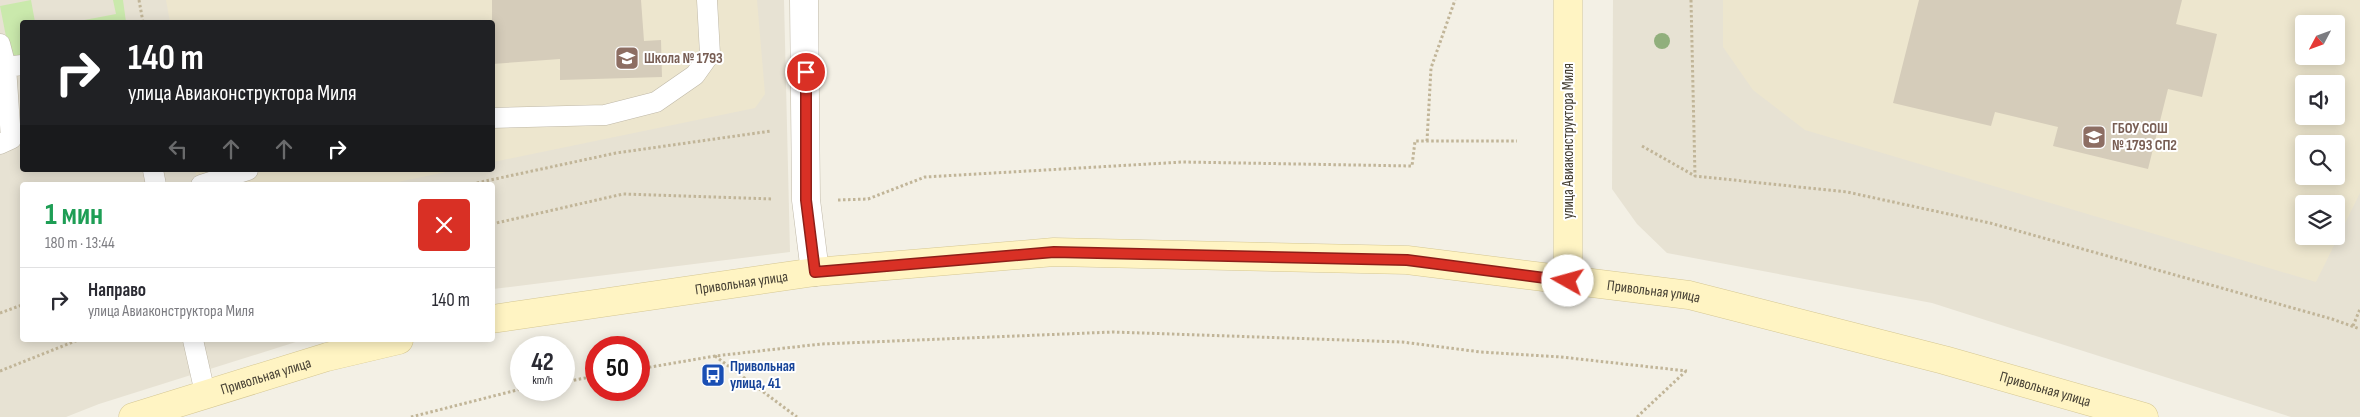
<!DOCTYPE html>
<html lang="ru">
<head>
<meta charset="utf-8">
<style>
  :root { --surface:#fff; --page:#f2f2f3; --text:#2b2b33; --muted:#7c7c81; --line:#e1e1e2 }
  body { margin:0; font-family:"Sofia Sans Condensed",sans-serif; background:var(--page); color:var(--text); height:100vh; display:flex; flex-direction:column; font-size:19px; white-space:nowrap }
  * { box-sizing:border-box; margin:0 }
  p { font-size:16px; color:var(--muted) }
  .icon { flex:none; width:28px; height:28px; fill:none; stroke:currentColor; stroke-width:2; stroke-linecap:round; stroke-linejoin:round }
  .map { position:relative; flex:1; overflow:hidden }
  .details { position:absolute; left:20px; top:182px; width:475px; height:160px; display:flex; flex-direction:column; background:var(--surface); border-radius:5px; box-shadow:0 2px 12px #0003 }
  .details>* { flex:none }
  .banner { position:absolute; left:20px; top:20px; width:475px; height:152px; border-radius:5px; box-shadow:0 2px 12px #0003; background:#202124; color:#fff; overflow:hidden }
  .needle { width:32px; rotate:229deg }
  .buttons { position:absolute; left:2295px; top:15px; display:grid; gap:10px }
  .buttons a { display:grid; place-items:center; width:50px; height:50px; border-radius:5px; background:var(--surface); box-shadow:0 2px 12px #0003; font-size:25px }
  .speed { position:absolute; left:510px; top:336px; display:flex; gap:10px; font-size:25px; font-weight:700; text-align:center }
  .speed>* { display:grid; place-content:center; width:65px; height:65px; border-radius:50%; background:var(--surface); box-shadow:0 2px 12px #0003; line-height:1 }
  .speed small { font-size:12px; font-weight:400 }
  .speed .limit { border:8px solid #d22; background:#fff; color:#111 }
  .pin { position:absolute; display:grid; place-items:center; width:42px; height:42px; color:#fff; margin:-21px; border:2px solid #fff; border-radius:50%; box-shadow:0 1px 5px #0007 }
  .me { position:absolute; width:55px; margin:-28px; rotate:277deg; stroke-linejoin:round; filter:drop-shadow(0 0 4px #0008) }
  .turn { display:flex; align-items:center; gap:18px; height:105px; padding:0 25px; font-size:22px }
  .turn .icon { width:65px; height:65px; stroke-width:2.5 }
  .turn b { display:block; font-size:35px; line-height:42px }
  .lanes { display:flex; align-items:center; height:48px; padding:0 25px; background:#0003; justify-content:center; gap:25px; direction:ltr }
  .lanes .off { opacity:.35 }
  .round { display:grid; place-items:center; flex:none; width:52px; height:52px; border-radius:5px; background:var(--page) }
  .overview { display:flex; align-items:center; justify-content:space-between; height:85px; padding:0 25px }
  h1 { font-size:30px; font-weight:700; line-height:38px; color:#1e9e55 }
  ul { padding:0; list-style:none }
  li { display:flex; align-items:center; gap:15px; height:65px; padding:0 25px; border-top:1px solid var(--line) }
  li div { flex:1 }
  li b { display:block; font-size:19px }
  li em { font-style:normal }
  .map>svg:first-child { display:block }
</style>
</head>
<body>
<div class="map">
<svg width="2360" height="417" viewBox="0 0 2360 417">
  <rect width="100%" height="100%" fill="#f3f0e5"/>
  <path fill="#e7e2d3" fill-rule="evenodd" d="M 0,0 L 784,0 L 790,252 L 493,289 L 492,185 L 22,185 L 22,340 L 302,340 L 99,404 L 66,417 L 0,417 ZM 22,22 L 492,22 L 492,170 L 22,170 Z
    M 1613,0 L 2360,0 L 2360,417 L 2291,417 L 1932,303 L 1667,253 L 1637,224 L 1612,189 ZM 2304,24 L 2336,24 L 2336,56 L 2304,56 ZM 2304,84 L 2336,84 L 2336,116 L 2304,116 ZM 2304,144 L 2336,144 L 2336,176 L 2304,176 ZM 2304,204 L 2336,204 L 2336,236 L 2304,236 Z"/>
  <path fill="#ede6ce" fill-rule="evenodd" d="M 166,0 L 757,0 L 765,94 L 755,108 L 493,162 L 492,22 L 170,22 Z
    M 1723,0 L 2360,0 L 2360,193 L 2316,282 L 1805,130 L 1753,90 L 1723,47 ZM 2304,24 L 2336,24 L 2336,56 L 2304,56 ZM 2304,84 L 2336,84 L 2336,116 L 2304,116 ZM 2304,144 L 2336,144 L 2336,176 L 2304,176 ZM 2304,204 L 2336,204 L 2336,236 L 2304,236 Z
    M 195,170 L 456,170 L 383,185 L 198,185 Z"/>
  <path fill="#cae9ac" d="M 31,0 L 35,22 L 22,22 L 22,62 L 10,57 L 0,6 Z
    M 113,0 L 123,0 L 126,22 L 74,22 L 116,14 Z"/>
  <path fill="#d5ccba" d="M 492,0 L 641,0 L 644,41 L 661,40 L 662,77 L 560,80 L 560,59 L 492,64 Z
    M 1919,0 L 2182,0 L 2176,24 L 2217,34 L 2202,97 L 2168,89 L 2148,169 L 2053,146 L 2058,127 L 1995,112 L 1991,126 L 1893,103 Z"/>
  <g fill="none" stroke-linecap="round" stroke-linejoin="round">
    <g stroke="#bfb8a7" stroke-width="21">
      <path id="lane" d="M 0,44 L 6,67
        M 492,118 L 605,115 L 656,102 L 695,75 L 710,54 L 707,0
        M 0,144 L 11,139 L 6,67 L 22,65
        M 153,170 L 156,185
        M 201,185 L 248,170
        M 193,340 L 205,393"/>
    </g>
    <g stroke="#bfb8a7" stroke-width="29">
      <path id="street" d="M 804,0 L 806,200 L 815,272"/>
    </g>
    <g stroke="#d5c793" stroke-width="29">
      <g id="secondary">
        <path d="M 1568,0 L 1568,281"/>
        <path id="s1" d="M 492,319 L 815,272 L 1054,252 L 1407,260 L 1689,295 L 1944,360 L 2144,417"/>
        <path id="s2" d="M 133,417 L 327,357 L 399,340"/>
      </g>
    </g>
    <path stroke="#c1b598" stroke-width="3" stroke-dasharray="2.5 2.5" stroke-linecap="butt" d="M 139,0 L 143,22
      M 1691,0 L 1695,176
      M 1427,141 L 1431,68 L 1455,0
      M 1642,146 L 1695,176 L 1847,192 L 1990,223 L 2332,319 L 2360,329
      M 467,185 L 616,153 L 771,131
      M 838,200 L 868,199 L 925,177 L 1183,162 L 1412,166 L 1415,141 L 1517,141
      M 492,224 L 623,194 L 773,199
      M 0,313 L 22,305
      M 2353,326 L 2360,309
      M 715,356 L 797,417
      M 639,369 L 715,356 L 821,344 L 1113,332 L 1402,342 L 1481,352 L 1561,357 L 1687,371
      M 0,371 L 78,340
      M 564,382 L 596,376
      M 411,417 L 521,389
      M 1637,417 L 1686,371"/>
    <use href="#lane" stroke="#fff" stroke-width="20"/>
    <use href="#street" stroke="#fff" stroke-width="28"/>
    <use href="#secondary" stroke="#fff4c3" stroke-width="28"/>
  </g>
  <circle fill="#91af7c" cx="1662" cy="41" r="8"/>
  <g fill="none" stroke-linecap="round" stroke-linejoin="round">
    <g stroke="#8d1f18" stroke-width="12">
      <path id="route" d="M 806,72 L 806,200 L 815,272 L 1054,252 L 1407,260 L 1568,281"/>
    </g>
    <use href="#route" stroke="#d93025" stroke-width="9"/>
  </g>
  <defs>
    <g id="school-square" transform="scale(1.25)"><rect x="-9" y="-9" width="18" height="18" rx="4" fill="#8d6e63" stroke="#fff"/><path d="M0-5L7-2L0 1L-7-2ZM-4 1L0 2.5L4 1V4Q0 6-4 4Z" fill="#fff"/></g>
    <g id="bus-square" transform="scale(1.25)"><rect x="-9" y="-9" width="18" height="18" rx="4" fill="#1a4fb4" stroke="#fff"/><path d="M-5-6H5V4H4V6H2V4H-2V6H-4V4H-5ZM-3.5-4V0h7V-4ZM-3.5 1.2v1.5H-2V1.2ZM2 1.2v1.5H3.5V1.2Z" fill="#fff"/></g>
  </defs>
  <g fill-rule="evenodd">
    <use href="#school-square" x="627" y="58"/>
    <use href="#school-square" x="2094" y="137"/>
    <use href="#bus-square" x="713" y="375"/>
  </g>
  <g text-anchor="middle" stroke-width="4" stroke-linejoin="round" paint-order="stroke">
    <g font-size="15" font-weight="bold" fill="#785e54" stroke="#fff" text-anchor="start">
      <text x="644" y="63">Школа № 1793</text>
      <text x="2112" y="133">ГБОУ СОШ<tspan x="2112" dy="17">№ 1793 СП2</tspan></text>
    </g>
    <g font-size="15" fill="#464034" stroke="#fff">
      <text transform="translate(1568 141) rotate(-90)" y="5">улица Авиаконструктора Миля</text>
      <text dy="5" stroke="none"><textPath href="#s1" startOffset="252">Привольная улица</textPath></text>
      <text dy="5" stroke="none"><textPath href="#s1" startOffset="1168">Привольная улица</textPath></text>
      <text dy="5" stroke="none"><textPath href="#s2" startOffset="139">Привольная улица</textPath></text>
      <text dy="5" stroke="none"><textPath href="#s1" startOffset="1572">Привольная улица</textPath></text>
    </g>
    <g font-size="15" font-weight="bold" fill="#164399" stroke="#fff" text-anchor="start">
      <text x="730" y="371">Привольная<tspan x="730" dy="17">улица, 41</tspan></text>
    </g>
  </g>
</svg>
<div class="buttons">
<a><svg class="needle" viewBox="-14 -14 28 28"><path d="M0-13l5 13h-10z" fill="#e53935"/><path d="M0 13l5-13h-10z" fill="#7c7c81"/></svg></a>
<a><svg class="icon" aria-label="sound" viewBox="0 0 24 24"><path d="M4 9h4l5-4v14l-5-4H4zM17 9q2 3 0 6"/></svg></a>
<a><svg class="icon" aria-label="search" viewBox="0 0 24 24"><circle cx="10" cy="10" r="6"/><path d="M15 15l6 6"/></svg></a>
<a><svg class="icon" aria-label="layers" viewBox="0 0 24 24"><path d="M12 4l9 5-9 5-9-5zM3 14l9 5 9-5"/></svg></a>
</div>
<div class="speed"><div>42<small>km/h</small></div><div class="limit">50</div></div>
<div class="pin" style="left:806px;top:72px;background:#d93025"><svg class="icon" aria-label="arrive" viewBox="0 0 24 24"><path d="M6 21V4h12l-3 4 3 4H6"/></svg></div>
<svg class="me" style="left:1568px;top:281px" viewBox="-20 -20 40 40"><circle r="19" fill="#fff"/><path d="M0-13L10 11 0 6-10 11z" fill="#d93025"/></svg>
<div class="banner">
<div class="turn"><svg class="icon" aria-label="right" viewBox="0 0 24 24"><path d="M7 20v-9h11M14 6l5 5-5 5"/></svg><div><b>140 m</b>улица Авиаконструктора Миля</div></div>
<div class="lanes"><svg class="icon off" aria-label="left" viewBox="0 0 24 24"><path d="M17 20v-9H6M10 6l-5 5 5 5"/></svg><svg class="icon off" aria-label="ahead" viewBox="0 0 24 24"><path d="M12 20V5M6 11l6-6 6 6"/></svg><svg class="icon off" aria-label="ahead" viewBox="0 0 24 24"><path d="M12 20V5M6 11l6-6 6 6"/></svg><svg class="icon" aria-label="right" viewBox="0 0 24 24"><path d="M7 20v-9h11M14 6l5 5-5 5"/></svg></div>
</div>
<section class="details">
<div class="overview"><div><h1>1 мин</h1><p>180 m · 13:44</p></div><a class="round" style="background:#d93025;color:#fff"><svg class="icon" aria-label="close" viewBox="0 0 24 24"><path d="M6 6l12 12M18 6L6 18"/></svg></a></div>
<ul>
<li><svg class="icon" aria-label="right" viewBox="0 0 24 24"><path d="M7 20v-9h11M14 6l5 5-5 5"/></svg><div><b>Направо</b><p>улица Авиаконструктора Миля</p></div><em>140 m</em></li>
</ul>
</section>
</div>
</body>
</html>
